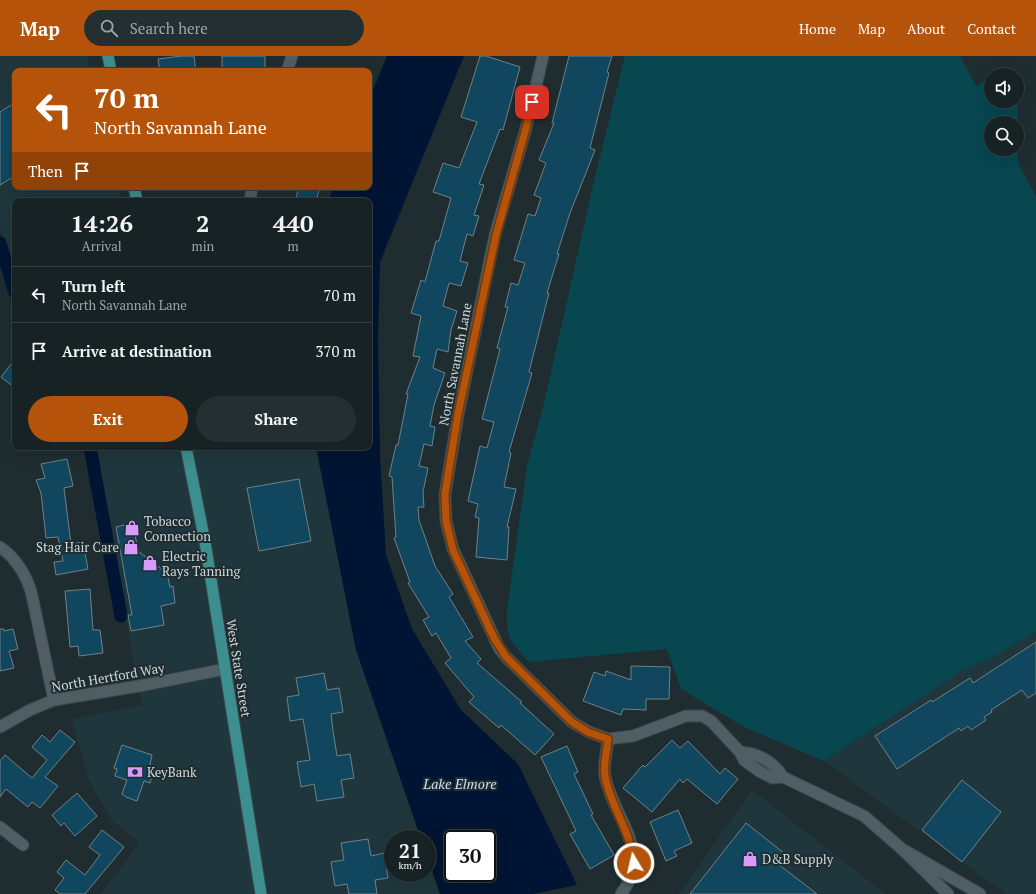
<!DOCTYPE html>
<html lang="en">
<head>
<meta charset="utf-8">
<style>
  :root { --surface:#172225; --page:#242f32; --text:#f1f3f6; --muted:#9ea4a7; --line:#363f42; --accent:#b45309 }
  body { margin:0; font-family:"PT Serif",serif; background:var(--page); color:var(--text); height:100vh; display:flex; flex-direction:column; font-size:15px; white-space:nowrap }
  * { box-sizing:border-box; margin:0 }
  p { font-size:13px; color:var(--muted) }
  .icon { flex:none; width:22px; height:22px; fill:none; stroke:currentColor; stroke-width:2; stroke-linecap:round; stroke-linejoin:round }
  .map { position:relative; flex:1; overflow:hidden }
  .side { position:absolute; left:12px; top:142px; width:360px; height:252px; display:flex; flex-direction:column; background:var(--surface); border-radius:8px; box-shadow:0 4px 16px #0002,0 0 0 1px var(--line) }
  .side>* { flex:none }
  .guide { position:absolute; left:12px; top:12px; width:360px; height:122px; border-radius:8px; box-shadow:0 4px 16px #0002,0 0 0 1px var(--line); background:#b45309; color:#fff; overflow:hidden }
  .tools { position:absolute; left:984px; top:12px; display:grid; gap:8px }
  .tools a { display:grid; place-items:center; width:40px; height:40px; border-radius:50%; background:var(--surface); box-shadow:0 4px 16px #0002,0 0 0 1px var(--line); font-size:20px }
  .speed { position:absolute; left:384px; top:774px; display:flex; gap:8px; font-size:20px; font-weight:700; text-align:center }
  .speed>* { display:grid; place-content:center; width:52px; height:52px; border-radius:50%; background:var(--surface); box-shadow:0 4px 16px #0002,0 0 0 1px var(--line); line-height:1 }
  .speed small { font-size:10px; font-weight:400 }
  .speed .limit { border:2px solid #111; border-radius:6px; background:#fff; color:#111 }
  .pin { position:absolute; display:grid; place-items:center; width:34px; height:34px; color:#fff; margin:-17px; border-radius:8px; box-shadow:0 2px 6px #0006 }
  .me { position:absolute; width:44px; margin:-22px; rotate:351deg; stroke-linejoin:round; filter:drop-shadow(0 0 3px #0008) }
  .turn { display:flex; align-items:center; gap:14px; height:84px; padding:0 16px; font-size:18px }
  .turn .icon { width:52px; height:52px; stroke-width:2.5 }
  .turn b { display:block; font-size:28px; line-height:34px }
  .then { display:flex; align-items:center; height:38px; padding:0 16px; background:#0003; gap:8px; font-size:15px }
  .eta { display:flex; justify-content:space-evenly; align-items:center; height:68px; text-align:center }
  .eta b { font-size:24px; font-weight:800; line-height:28px }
  .cta { display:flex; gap:8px; margin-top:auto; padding:8px 16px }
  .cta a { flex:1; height:46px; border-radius:24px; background:var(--accent); color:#fff; font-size:16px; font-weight:800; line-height:46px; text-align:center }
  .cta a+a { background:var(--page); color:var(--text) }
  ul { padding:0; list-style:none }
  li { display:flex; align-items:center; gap:12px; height:56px; padding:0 16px; border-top:1px solid var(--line) }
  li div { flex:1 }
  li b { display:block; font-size:15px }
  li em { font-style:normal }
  header { display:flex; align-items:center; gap:24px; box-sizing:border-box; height:56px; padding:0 20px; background:var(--accent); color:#fff }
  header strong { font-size:19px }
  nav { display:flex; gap:22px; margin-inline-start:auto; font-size:14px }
  .search { width:280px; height:36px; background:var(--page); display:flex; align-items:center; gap:10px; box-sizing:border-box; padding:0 14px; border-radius:22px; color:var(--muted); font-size:15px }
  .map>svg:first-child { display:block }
</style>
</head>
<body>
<header>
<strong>Map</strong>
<div class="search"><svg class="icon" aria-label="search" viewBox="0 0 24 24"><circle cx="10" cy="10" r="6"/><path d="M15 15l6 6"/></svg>Search here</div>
<nav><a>Home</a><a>Map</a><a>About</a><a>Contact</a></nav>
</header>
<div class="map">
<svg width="1036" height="838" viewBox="0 0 1036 838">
  <rect width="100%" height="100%" fill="#1f2d31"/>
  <path fill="#1f373c" d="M 0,0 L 87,0 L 91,15 L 15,15 L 15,131 L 119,131 L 122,145 L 15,145 L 15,224 L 0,171 Z
    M 93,391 L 316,391 L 356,594 L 421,783 L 393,783 L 393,817 L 427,817 L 427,800 L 440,838 L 101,838 L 140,786 L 112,765 L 88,722 L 72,663 L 142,649 Z
    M 1036,576 L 1036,838 L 1006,838 L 824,705 L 962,615 L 997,599 Z
    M 752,734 L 886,838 L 679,838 Z"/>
  <path fill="#084650" d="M 625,0 L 960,0 L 976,30 L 991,20 L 991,45 L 1017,45 L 1017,28 L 1019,31 L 1017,67 L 991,67 L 991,93 L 1017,93 L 1019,109 L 1036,140 L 1036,576 L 997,599 L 962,615 L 824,705 L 744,671 L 681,633 L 667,593 L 529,606 C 510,584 506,584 507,554 L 527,410 L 544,347 L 593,129 Z"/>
  <path fill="#001533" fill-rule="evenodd" d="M 387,0 L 464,0 L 380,206 L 378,283 L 380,399 L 386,499 L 412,573 L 461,654 L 518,708 L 577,829 L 533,838 L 440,838 L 427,800 L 427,783 L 421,783 L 356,594 L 316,391 L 369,391 L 369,145 L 328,145 L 334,131 L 369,131 L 369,44 ZM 453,783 L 487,783 L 487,817 L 453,817 Z"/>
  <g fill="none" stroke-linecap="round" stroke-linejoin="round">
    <path stroke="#001533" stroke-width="13" d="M 0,187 L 15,237
      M 90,391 L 121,560"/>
  </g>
  <path fill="#10475f" stroke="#718087" d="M 182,0 L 194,0 L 196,15 L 160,15 L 158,3 Z
    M 222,0 L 265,0 L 265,12 L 222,14 Z
    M 480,0 L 486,0 L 520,11 L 503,74 L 500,73 L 479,128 L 484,129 L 474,159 L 479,160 L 473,180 L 467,178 L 460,205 L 468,207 L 461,230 L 449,227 L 443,250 L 457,255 L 451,274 L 448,296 L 437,293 L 433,312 L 445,317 L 434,349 L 430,370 L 435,371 L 432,390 L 424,388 L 419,410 L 428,412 L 423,436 L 424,451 L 418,451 L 419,464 L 435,510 L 453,538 L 449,541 L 473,581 L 465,585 L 481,603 L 477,607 L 522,646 L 520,647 L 554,678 L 535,699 L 501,669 L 499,672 L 469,646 L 474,641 L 445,607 L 451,602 L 436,577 L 432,580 L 423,564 L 429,561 L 408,527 L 410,526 L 394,482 L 396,481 L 392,421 L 389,420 L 396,389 L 398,389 L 408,338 L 406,338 L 420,301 L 413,300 L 421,260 L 411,257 L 421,224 L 425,226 L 436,185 L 439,185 L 451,142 L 433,136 L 443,107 L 459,112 L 477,66 L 461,61 Z
    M 569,0 L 612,0 L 607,16 L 609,17 L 590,92 L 595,94 L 570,157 L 557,198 L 559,198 L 547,237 L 549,237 L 529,316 L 532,317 L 509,396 L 511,397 L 504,431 L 516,433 L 507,471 L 509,471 L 507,504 L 476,501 L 479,462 L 475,461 L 478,448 L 468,445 L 480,390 L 487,392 L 494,366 L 482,363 L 500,293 L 497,292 L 508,251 L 505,251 L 511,227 L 518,229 L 525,207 L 514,204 L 528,158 L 535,160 L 541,142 L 534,139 L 546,107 L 539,104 L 554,67 L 552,67 Z
    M 11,49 L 15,56 L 15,120 L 0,129 L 0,56 Z
    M 299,131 L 320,131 L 316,145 L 295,145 Z
    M 15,303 L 15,332 L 1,321 Z
    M 67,403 L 73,430 L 64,432 L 71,488 L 83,486 L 88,513 L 56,519 L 54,506 L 63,505 L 58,481 L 46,482 L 41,437 L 36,424 L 45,422 L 41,408 Z
    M 299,423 L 311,485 L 259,495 L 247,432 Z
    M 133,467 L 138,495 L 167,517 L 170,531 L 173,530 L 175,547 L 161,550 L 164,569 L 131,575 L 128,559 L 132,559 L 116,471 Z
    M 90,533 L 93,574 L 100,574 L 103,597 L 79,600 L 78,590 L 70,591 L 65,535 Z
    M 0,573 L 4,573 L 4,575 L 13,573 L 18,593 L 9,595 L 14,612 L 0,615 Z
    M 1036,586 L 1036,637 L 1028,642 L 1022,634 L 991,654 L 992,656 L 984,661 L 986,664 L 971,674 L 968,670 L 961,675 L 959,672 L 897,713 L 875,680 L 931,644 L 932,646 L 970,622 L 973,627 Z
    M 631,610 L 670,611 L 669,643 L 646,643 L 646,654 L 623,653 L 621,659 L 583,645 L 594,616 L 605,620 L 606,615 L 631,624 Z
    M 324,617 L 327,634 L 339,632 L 343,656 L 331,658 L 333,675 L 337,700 L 350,698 L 354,722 L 341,724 L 344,741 L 317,745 L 314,728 L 301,731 L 297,706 L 310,704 L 303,663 L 290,665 L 287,641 L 299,639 L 296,622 Z
    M 60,674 L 75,686 L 45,721 L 58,730 L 40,752 L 32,746 L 28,751 L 6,733 L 0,741 L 0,705 L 5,699 L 32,722 L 47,704 L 32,691 L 42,679 L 50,686 Z
    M 672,684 L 680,692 L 688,685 L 720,718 L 725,712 L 738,723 L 717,748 L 687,723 L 683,727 L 680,723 L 652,756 L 623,732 L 643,709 L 645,711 Z
    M 122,689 L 152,699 L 150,709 L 155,711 L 150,727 L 144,725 L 137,745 L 126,741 L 122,738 L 127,724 L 115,720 L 117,713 L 114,712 Z
    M 567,690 L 578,716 L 574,718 L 593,758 L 591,759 L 614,799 L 590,813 L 570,778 L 576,775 L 541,701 Z
    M 962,724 L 1001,756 L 962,806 L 922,774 Z
    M 77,737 L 97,760 L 75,780 L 64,767 L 61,770 L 52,759 Z
    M 678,754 L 692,787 L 674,795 L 677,800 L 666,805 L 650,766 Z
    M 746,767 L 785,798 L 778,808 L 817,838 L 690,838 Z
    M 102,774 L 124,791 L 85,838 L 60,838 L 55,834 L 64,822 L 57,816 L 66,804 L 85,819 L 100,799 L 89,791 Z
    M 368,783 L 371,800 L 384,797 L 388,822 L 375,824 L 377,838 L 349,838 L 347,828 L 335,830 L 331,806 L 344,804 L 341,787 Z"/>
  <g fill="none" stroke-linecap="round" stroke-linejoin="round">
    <g stroke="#3c484b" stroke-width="13">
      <path id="minor" d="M 543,0 L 525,76 L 495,179 L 458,359 L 445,438 L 446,465 L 453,493 L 499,592 L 506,601 L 572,666 L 589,676 L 608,683 L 633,680 L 686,660 L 702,660 L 711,665 L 740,696 L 744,704 L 759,715 L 772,722 L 783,721 L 864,760 L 902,793
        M 287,15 L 292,0
        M 250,145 L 252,131
        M 0,491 C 16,502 25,517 31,535 L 54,644
        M 0,671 L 30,654 L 54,644 L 145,629 L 225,613
        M 608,683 C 607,695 603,709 605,720 C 613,762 654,796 621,838
        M 740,696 C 758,697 774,706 783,721
        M 0,771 L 23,789
        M 948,838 L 902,793 L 980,838"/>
    </g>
    <g stroke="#3c484b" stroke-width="13">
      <path id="primary" d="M 108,0 L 111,15
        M 134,131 L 137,145
        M 186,391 L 205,486 L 261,838"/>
    </g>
    <use href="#minor" stroke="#4e5e62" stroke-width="11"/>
    <use href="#primary" stroke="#3c8f8e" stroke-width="11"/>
  </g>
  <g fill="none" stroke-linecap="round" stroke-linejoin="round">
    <g stroke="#753606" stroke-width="10">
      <path id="route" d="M 532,46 L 525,76 L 496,179 L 458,358 L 445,438 L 446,465 L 453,494 L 494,582 L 506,601 L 572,666 L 588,676 L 608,683 C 607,695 603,709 605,720 C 610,750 631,775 634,807"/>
    </g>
    <use href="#route" stroke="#b45309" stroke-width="7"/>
  </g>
  <defs>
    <g id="shop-bare" transform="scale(1.2)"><path d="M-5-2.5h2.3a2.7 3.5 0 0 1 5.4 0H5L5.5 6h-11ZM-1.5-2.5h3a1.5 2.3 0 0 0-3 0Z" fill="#d79bf9" stroke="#1f2d31" stroke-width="2.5" paint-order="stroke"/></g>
    <g id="bank-bare" transform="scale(1.2)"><path d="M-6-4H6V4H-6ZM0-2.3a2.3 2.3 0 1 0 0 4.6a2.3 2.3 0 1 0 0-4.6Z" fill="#d79bf9" stroke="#1f2d31" stroke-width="2.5" paint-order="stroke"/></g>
  </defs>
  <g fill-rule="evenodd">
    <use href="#shop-bare" x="132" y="472"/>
    <use href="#shop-bare" x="131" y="491"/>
    <use href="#shop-bare" x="150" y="507"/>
    <use href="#bank-bare" x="135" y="716"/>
    <use href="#shop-bare" x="750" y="803"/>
  </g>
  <g text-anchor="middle" stroke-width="4" stroke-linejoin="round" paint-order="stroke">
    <g font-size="13" fill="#cfd8da" stroke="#1f2d31">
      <text transform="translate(455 308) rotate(-79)" y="5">North Savannah Lane</text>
      <text transform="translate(239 612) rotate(81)" y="5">West State Street</text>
      <text transform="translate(108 621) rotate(-10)" y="5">North Hertford Way</text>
    </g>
    <g font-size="13" fill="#cfd8da" stroke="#1f2d31" text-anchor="start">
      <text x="144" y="470">Tobacco<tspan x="144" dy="15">Connection</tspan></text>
      <text x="119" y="496" text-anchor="end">Stag Hair Care</text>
      <text x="162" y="505">Electric<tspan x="162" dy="15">Rays Tanning</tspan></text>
      <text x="147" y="721">KeyBank</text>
      <text x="762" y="808">D&amp;B Supply</text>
    </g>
    <g font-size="14" font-style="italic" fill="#ceddef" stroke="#1f2d31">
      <text x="460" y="733">Lake Elmore</text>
    </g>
  </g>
</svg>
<div class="tools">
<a><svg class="icon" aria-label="sound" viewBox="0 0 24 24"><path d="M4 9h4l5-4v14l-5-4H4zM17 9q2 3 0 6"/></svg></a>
<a><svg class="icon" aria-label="search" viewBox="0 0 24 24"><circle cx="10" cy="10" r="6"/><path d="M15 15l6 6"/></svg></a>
</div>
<div class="speed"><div>21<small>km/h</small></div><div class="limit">30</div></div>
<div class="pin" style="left:532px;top:46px;background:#d93025"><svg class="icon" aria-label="arrive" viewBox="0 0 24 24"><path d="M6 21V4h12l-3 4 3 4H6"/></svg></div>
<svg class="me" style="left:634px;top:807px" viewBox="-20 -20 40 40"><circle r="17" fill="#b45309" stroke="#fff" stroke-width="3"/><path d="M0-11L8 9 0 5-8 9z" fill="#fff"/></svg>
<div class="guide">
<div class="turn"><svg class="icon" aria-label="left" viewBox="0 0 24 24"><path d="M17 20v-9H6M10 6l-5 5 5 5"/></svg><div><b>70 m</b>North Savannah Lane</div></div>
<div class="then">Then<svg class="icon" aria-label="arrive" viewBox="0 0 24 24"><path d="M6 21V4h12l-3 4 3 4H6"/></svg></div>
</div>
<section class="side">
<div class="eta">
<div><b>14:26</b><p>Arrival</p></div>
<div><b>2</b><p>min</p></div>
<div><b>440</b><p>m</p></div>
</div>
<ul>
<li><svg class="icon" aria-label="left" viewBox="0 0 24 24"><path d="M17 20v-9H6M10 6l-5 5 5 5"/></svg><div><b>Turn left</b><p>North Savannah Lane</p></div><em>70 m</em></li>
<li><svg class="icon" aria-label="arrive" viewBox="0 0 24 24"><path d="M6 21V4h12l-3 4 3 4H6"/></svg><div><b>Arrive at destination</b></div><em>370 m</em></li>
</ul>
<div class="cta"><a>Exit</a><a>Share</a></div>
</section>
</div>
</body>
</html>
